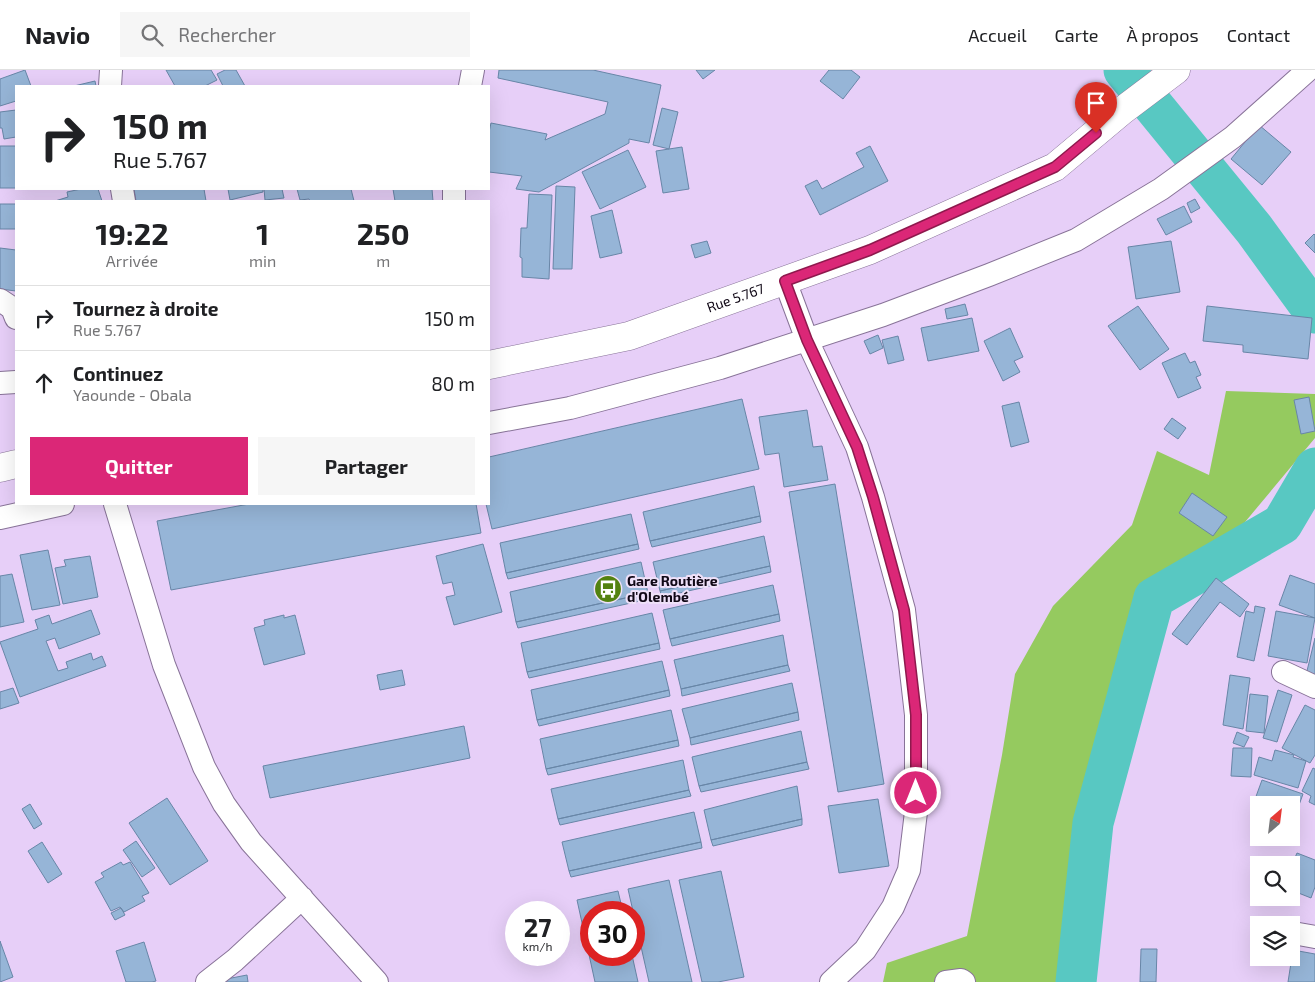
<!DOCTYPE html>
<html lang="fr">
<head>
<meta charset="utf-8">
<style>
  :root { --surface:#fff; --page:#f6f6f6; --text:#202124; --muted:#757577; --line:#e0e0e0; --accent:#db2777 }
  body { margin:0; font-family:"Exo 2",sans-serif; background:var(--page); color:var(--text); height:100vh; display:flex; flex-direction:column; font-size:19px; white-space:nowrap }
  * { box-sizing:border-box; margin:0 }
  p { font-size:16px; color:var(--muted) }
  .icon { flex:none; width:28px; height:28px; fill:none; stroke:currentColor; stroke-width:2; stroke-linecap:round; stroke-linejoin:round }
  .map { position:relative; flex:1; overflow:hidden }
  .side { position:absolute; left:15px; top:130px; width:475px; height:305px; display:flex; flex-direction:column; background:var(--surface); border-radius:0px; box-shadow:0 5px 20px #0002 }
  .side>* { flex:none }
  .banner { position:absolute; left:15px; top:15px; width:475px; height:105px; border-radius:0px; box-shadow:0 5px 20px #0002; background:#fff; color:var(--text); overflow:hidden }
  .needle { width:32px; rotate:28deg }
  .controls { position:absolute; left:1250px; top:726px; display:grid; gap:10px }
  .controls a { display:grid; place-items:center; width:50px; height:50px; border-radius:0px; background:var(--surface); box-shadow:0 5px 20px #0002; font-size:25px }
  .speed { position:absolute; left:505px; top:831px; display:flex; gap:10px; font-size:25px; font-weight:700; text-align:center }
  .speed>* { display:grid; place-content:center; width:65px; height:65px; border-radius:50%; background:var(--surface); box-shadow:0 5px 20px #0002; line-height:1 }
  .speed small { font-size:12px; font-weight:400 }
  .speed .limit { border:8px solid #d22; background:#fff; color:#111 }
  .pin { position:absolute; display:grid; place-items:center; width:42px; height:42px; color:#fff; margin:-51px -21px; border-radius:50% 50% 50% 0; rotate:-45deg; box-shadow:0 0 5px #0007 }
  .pin .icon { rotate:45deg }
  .me { position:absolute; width:55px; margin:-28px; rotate:0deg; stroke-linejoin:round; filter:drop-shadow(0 0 4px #0008) }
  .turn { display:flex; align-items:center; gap:18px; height:105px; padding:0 15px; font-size:22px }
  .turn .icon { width:65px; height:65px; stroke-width:2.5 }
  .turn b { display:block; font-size:35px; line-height:42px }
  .eta { display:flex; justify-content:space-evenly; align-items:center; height:85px; text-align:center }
  .eta b { font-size:30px; font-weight:700; line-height:35px }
  .primary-button { display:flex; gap:10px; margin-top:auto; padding:10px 15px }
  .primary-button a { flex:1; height:58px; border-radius:0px; background:var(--accent); color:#fff; font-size:20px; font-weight:700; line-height:58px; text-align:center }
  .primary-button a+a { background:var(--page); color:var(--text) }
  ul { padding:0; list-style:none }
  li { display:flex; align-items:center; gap:15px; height:65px; padding:0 15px; border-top:1px solid var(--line) }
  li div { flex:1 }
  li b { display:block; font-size:19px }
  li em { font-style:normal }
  header { display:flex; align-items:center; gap:30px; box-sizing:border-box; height:70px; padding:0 25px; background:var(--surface); border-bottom:1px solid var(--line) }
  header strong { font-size:24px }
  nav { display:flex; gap:28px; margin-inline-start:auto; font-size:18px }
  .search { width:350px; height:45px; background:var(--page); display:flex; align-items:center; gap:12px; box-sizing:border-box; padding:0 18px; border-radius:0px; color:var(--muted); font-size:19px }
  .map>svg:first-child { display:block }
</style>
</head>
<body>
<header>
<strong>Navio</strong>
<div class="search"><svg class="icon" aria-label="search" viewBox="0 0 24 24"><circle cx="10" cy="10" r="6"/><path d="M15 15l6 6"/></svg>Rechercher</div>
<nav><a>Accueil</a><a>Carte</a><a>À propos</a><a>Contact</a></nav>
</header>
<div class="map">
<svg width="1315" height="912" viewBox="0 0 1315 912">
  <rect width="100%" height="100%" fill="#e7cff8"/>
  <path fill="#95ca5f" d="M 1226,321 L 1315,324 L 1315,368 L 1126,595 L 1091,912 L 883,912 L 887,893 L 967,866 L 1002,685 L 1015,604 L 1053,536 L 1132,455 L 1157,381 L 1209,405 Z"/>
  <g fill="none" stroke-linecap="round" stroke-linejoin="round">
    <path stroke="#58c8c2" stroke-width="41" d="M 1124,0 L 1254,159 L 1315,243
      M 1076,912 L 1093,753 L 1154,528 L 1282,454 L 1315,398"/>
  </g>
  <path fill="#96b5d7" stroke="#6886a7" d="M 25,0 L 31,16 L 16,16 L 16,31 L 0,36 L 0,9 Z
    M 166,0 L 211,0 L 217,10 L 205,16 L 175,16 Z
    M 225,0 L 236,0 L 245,16 L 223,16 L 217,4 Z
    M 499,0 L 593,0 L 661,15 L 649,73 L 629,69 L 629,73 L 539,122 L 516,119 L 522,106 L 489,102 L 489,62 L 491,53 L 547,64 L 545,70 L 605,44 L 608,32 L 498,8 Z
    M 696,0 L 715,0 L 703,9 Z
    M 829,0 L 851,0 L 860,7 L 843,29 L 820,11 Z
    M 95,11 L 96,16 L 74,16 Z
    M 662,38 L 678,42 L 669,79 L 653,75 Z
    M 16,40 L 16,67 L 4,69 L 2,58 L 0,58 L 0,42 Z
    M 1259,55 L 1291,82 L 1262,115 L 1231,89 Z
    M 0,76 L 16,76 L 16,118 L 0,118 Z
    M 870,76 L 888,111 L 820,145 L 805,116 L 817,110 L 822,119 L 864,97 L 856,83 Z
    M 682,77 L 689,119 L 663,123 L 656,81 Z
    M 628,80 L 646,117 L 600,139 L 582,102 Z
    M 556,116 L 575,117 L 572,199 L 553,199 Z
    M 81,119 L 98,119 L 102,131 L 55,131 L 68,127 L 67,122 Z
    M 134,119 L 204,119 L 206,131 L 136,131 Z
    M 228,119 L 263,119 L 263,122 L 230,130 Z
    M 264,119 L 282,119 L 284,128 L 265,130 Z
    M 297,119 L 351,119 L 354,131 L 310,131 L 309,129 L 300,130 Z
    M 393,119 L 432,119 L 433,131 L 395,131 Z
    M 529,124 L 552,125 L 549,209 L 522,207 L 522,188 L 520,187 L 521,158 L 527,158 Z
    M 1195,129 L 1200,138 L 1191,143 L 1187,133 Z
    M 0,134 L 16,134 L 16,159 L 0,159 Z
    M 1184,136 L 1192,152 L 1166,165 L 1157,149 Z
    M 612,140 L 622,183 L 600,188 L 591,146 Z
    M 1314,164 L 1315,165 L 1315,183 L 1305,173 Z
    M 707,171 L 711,183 L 695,188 L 691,175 Z
    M 1171,171 L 1180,222 L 1136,229 L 1128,177 Z
    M 0,178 L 16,180 L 16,221 L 0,219 Z
    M 965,234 L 968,245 L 947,249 L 945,239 Z
    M 1138,236 L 1169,279 L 1140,300 L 1108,256 Z
    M 1207,236 L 1312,248 L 1308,289 L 1243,282 L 1243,275 L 1203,271 Z
    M 972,248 L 979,281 L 928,291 L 921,258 Z
    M 1010,258 L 1023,287 L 1014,291 L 1020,302 L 1003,311 L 984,271 Z
    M 878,265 L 883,278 L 870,284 L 864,271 Z
    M 898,266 L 904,290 L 888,294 L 882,270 Z
    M 1185,283 L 1190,293 L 1195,291 L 1201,305 L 1196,307 L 1201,318 L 1178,328 L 1162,293 Z
    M 1309,327 L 1315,361 L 1301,364 L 1294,330 Z
    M 742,329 L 759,399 L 492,459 L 486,434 L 489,434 L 489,387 Z
    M 1019,332 L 1029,372 L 1011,377 L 1002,336 Z
    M 807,340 L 813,377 L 822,376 L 828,410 L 784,417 L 779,383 L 765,385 L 759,347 Z
    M 1172,348 L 1186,358 L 1178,369 L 1164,359 Z
    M 835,414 L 884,714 L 838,722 L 789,422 Z
    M 754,416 L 760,446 L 650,471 L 643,442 Z
    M 1192,423 L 1227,447 L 1213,466 L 1179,443 Z
    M 249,434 L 476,434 L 481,463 L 171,520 L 157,451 Z
    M 631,444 L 638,474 L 506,503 L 500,473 Z
    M 760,446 L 761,452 L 652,477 L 650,471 Z
    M 764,466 L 770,496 L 660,521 L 653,492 Z
    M 483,474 L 502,542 L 454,555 L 446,527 L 455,525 L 452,512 L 443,514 L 436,486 Z
    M 638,474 L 639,479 L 508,509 L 506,503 Z
    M 48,480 L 60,535 L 32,540 L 20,485 Z
    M 90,486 L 98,527 L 63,534 L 55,498 L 66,496 L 64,490 Z
    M 641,492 L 648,523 L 516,552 L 510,522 Z
    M 770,496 L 771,502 L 662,527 L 660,521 Z
    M 12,504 L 24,552 L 0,557 L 0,506 Z
    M 1290,505 L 1315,514 L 1315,548 L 1279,535 Z
    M 1216,508 L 1249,534 L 1240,547 L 1220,532 L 1187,575 L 1172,564 Z
    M 773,515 L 779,544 L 670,569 L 663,540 Z
    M 648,523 L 649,529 L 518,558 L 516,552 Z
    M 1255,536 L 1265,538 L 1254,591 L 1237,587 L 1246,541 L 1254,543 Z
    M 91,540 L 100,564 L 59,579 L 55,568 L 46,571 L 58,601 L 68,598 L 66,592 L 91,583 L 93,590 L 102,586 L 106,596 L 20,627 L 0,572 L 38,559 L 35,550 L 49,545 L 52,554 Z
    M 1276,541 L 1315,548 L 1307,593 L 1268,586 Z
    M 652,543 L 659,573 L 527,602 L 521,573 Z
    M 779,544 L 780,551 L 672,576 L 670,569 Z
    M 284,545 L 284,548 L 295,545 L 305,584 L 264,595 L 254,558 L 265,555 L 264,550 Z
    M 783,565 L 788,595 L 681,619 L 674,590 Z
    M 1315,568 L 1315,607 L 1306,605 Z
    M 659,573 L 660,579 L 529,608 L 527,602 Z
    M 662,591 L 669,620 L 537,650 L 531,620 Z
    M 788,595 L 790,601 L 682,626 L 681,619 Z
    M 402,600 L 405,615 L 380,620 L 377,605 Z
    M 1230,605 L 1250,608 L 1243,659 L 1223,655 Z
    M 792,613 L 798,642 L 690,668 L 682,639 Z
    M 13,618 L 19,633 L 0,639 L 0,622 Z
    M 669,620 L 670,626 L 539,656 L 537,650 Z
    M 1278,620 L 1292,625 L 1277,672 L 1263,668 Z
    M 1250,624 L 1268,626 L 1264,663 L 1246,661 Z
    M 1305,635 L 1315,640 L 1315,685 L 1310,693 L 1282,678 Z
    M 671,640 L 678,670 L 546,699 L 540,669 Z
    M 798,642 L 799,650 L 691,675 L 690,668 Z
    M 464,656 L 470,688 L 270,728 L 263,696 Z
    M 801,661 L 807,692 L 699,716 L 692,687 Z
    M 1237,662 L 1249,667 L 1244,677 L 1233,673 Z
    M 678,670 L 679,676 L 548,705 L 546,699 Z
    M 1233,678 L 1252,678 L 1251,707 L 1231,706 Z
    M 1275,680 L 1294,685 L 1293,687 L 1306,691 L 1298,718 L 1254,705 L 1259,687 L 1272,691 Z
    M 683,690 L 689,720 L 558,749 L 551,719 Z
    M 807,692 L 809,699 L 701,722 L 699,716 Z
    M 1313,698 L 1315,699 L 1315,735 L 1309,732 L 1311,726 L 1302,721 Z
    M 1262,710 L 1303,724 L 1295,746 L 1291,745 L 1291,735 L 1263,735 L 1254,732 Z
    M 797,716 L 802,749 L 711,770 L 704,740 Z
    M 689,720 L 691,726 L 560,755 L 558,749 Z
    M 167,728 L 208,791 L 170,815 L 129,753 Z
    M 878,729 L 889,796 L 839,803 L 828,736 Z
    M 30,734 L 42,754 L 34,759 L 22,739 Z
    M 694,742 L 701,772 L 569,801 L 562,772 Z
    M 802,749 L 802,755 L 713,776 L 711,770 Z
    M 136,771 L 155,798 L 142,807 L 123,780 Z
    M 42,772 L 62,804 L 48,813 L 28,781 Z
    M 701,772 L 702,778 L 571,807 L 569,801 Z
    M 1297,783 L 1315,790 L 1315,817 L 1311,828 L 1291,820 L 1291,797 Z
    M 121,792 L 123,795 L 130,792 L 149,823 L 142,826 L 145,831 L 124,842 L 120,837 L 111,841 L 95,812 L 104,807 L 101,803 Z
    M 721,801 L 744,907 L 718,912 L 702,912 L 679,810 Z
    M 669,810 L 692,912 L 649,912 L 628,819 Z
    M 618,821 L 623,842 L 591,842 L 591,885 L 632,885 L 638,912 L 595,912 L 577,830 Z
    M 121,838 L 125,845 L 115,850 L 111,843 Z
    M 0,871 L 13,907 L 0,912 Z
    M 144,872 L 156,911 L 152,912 L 126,912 L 116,881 Z
    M 1141,879 L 1157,879 L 1156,912 L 1140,912 Z
    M 1293,880 L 1315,884 L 1315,912 L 1288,912 Z
    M 247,905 L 248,912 L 216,912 L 216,911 Z"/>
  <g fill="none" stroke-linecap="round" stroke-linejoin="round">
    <g stroke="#887398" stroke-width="24">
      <path id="street" d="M 110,16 L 111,0
        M 470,16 L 473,0
        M 122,119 L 124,131
        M 454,131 L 454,119
        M 785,211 L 807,270 L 857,377 L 873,427 L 904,540 L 916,645 L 916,742 L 909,800 L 893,837 L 865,880 L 831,912
        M 0,230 L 12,238 L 16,248
        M 0,313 L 16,312
        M 489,353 L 570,338 L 720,298 L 883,245 L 989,205 L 1076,170 L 1161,119 L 1233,67 L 1308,0
        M 115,434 L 164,595 L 204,697 L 224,734 L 251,772 L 377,912
        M 0,448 L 63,434
        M 1283,602 L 1315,617
        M 1293,863 L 1315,867
        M 207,912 L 235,890 L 302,828
        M 946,912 L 961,910 L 964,912"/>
    </g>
    <g stroke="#887398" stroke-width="29">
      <g id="highway">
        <path id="s1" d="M 489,295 L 629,266 L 870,180 L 1055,97 L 1123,40 L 1176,0"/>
        <path d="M 0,398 L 16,394"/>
      </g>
    </g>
    <use href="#street" stroke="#fff" stroke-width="22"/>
    <use href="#highway" stroke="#fff" stroke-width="28"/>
  </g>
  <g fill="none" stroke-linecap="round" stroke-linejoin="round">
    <g stroke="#8e194d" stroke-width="12">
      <path id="route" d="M 916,723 L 916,645 L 904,540 L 873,427 L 857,377 L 807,270 L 785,211 L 870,180 L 1055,97 L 1096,63"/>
    </g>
    <use href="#route" stroke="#db2777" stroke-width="9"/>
  </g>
  <defs>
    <g id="bus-disc" transform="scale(1.4375)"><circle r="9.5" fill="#538210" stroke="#efe1f9"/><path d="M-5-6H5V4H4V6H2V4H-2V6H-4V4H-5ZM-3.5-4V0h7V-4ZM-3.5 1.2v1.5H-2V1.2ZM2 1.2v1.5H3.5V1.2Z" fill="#fff"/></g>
  </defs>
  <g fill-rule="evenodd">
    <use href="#bus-disc" x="608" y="519"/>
  </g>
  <g text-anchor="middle" stroke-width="4" stroke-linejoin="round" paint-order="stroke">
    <g font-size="14" fill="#100816" stroke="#efe1f9">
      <text dy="5" stroke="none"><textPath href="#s1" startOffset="256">Rue 5.767</textPath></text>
    </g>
    <g font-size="14" font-weight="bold" fill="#100816" stroke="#efe1f9" text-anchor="start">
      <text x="627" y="516">Gare Routière<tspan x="627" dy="16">d'Olembé</tspan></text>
    </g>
  </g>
</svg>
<div class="controls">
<a><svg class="needle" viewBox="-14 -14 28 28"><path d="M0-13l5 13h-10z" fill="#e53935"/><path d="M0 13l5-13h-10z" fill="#757577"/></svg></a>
<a><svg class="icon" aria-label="search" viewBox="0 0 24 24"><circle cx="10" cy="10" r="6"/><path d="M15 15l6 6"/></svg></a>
<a><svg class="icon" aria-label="layers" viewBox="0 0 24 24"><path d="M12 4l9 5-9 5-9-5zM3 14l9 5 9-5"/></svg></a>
</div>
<div class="speed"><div>27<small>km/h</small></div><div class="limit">30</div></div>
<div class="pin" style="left:1096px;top:63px;background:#d93025"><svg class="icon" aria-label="arrive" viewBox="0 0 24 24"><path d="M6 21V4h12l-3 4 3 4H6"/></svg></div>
<svg class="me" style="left:916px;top:723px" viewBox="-20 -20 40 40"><circle r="17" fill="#db2777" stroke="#fff" stroke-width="3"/><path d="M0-11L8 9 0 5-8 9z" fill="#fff"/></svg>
<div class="banner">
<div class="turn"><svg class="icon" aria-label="right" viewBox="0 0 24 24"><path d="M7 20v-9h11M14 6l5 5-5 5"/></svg><div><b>150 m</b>Rue 5.767</div></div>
</div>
<section class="side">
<div class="eta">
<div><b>19:22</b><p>Arrivée</p></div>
<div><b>1</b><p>min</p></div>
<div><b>250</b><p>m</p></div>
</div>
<ul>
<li><svg class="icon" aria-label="right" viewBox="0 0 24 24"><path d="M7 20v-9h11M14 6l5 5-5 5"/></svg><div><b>Tournez à droite</b><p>Rue 5.767</p></div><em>150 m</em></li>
<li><svg class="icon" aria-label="ahead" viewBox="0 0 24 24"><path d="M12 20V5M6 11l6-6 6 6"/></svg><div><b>Continuez</b><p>Yaounde - Obala</p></div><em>80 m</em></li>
</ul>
<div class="primary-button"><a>Quitter</a><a>Partager</a></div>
</section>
</div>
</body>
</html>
